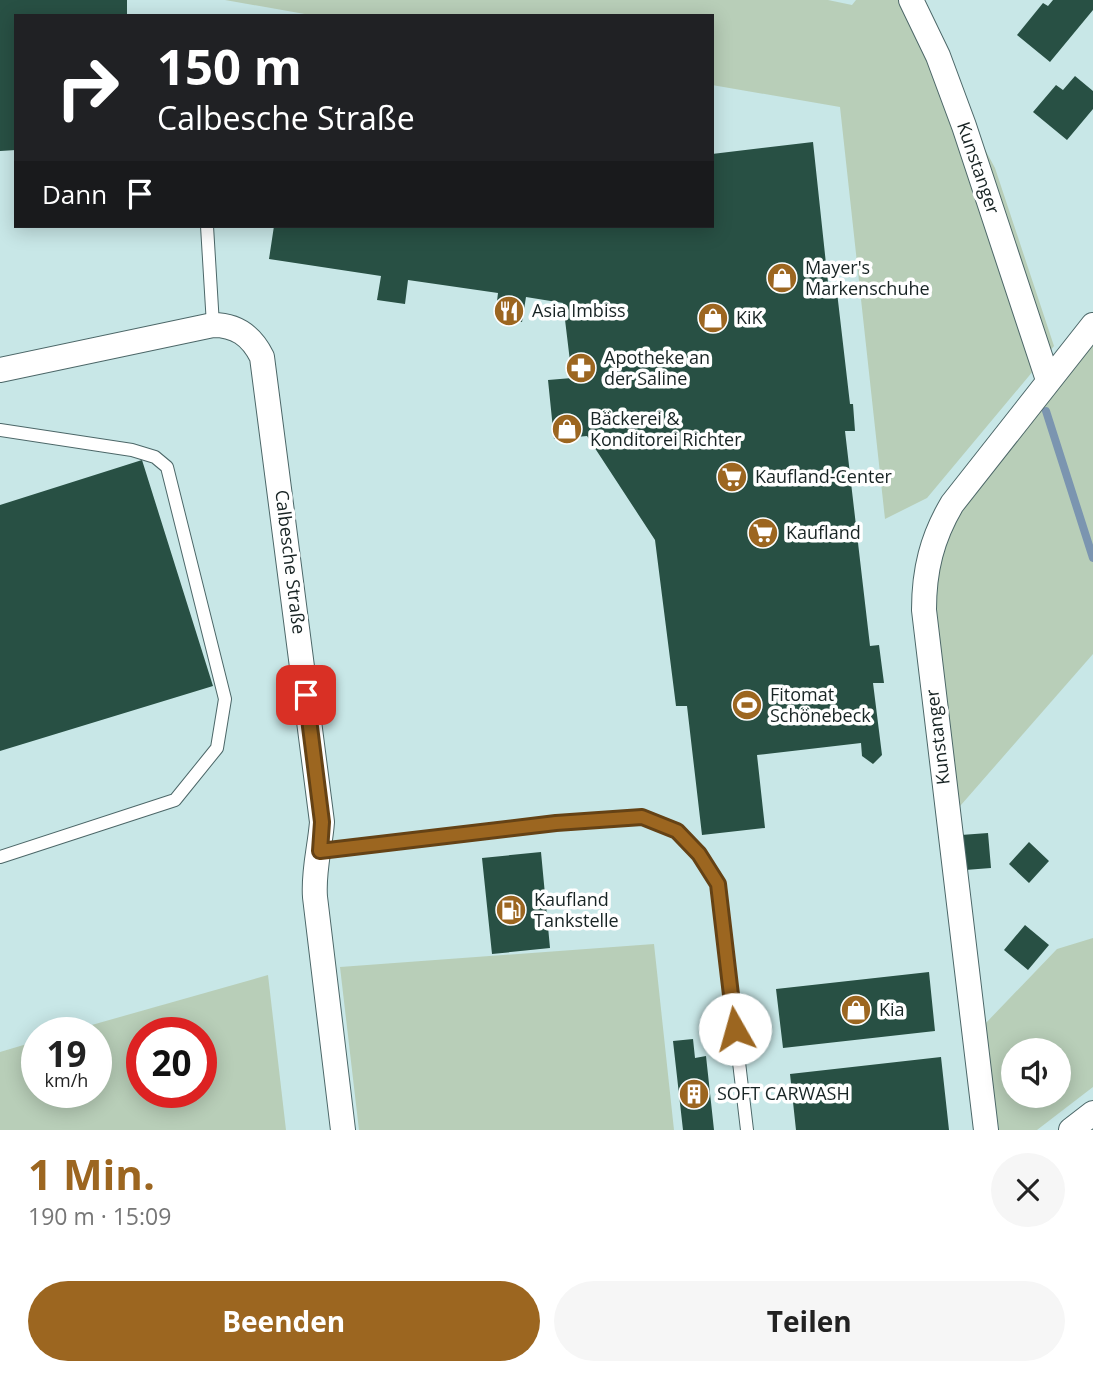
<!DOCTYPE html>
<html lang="de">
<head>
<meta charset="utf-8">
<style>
  :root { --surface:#fff; --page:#f6f6f6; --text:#222; --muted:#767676; --accent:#9c6620 }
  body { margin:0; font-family:"Open Sans",sans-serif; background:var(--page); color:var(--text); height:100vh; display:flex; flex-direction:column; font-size:26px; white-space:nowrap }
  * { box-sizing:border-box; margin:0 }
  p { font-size:23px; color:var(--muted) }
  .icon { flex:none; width:38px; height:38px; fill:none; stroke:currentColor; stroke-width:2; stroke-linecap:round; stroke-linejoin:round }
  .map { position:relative; height:1130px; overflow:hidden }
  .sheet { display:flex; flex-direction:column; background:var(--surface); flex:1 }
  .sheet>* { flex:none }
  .banner { position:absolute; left:14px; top:14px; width:700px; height:214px; border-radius:0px; box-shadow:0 4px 18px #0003; background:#202124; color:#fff; overflow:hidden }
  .fabs { position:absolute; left:1001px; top:1038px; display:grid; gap:14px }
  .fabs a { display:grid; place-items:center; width:70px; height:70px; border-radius:50%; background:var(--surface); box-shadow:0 4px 18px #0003; font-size:35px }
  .speed { position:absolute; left:21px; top:1017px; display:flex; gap:14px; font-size:35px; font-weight:700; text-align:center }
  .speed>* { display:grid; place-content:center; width:91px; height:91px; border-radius:50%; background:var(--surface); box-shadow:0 4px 18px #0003; line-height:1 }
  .speed small { font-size:18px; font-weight:400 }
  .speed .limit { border:10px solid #d22; background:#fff; color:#111 }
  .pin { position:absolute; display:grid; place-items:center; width:60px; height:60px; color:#fff; margin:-30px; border-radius:14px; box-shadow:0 4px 10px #0006 }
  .me { position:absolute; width:77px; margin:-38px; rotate:353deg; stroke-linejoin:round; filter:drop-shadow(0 0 5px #0008) }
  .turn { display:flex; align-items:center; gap:24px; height:147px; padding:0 28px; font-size:32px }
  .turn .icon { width:91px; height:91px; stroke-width:2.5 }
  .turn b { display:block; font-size:49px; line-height:60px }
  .then { display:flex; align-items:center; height:66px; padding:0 28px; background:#0003; gap:14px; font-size:26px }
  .round { display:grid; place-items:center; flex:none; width:74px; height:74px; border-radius:37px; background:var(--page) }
  .head { display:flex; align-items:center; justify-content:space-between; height:119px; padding:0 28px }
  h1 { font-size:42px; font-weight:700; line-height:52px; color:var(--accent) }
  .action { display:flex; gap:14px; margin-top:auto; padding:14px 28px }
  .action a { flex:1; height:80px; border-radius:42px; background:var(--accent); color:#fff; font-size:28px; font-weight:700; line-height:80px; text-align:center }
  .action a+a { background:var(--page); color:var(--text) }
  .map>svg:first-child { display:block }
</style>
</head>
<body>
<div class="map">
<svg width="1093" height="1130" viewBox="0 0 1093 1130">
  <rect width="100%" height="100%" fill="#c8e7e7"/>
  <path fill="#b8ceb8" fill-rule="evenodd" d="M 225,0 L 828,0 L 852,5 L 856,0 L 913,0 L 960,103 L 995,168 L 1054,346 L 927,498 L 885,519 L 840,107 L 712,85 L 712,16 L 316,16 Z
    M 1093,338 L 1093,654 L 954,813 L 935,627 L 939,563 L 950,525 Z
    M 1093,938 L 1093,1087 L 1037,1130 L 999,1130 L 983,1026 L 1057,949 ZM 1013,1050 L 1059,1050 L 1059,1096 L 1013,1096 Z
    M 654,944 L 674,1130 L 359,1130 L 340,967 Z
    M 268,975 L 286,1130 L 0,1130 L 0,1052 L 37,1041 L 37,1092 L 96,1092 L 96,1032 L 67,1032 ZM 201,1032 L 201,1092 L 142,1092 L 142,1032 Z"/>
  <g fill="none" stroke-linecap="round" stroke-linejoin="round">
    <path stroke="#7b95b0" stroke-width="8" d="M 1046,411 L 1093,558"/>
  </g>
  <path fill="#285044" d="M 0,0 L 127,0 L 127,16 L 16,16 L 16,150 L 0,151 Z
    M 1053,0 L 1093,0 L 1093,10 L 1050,62 L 1017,35 L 1043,3 L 1048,6 Z
    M 1075,76 L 1093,91 L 1093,109 L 1067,140 L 1033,112 L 1056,85 L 1063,90 Z
    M 813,142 L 829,292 L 837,292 L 850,404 L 853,404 L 855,431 L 845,431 L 870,646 L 879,645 L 884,683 L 873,683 L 882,755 L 873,764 L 862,756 L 861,743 L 757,755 L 765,828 L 702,835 L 687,706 L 676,706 L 655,540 L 587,436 L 554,439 L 548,380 L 572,378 L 563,303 L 526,297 L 522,322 L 495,318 L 498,293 L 408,280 L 405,304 L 377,300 L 381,276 L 269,259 L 274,226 L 712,226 L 712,154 Z
    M 142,460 L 213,686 L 0,751 L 0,505 Z
    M 988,833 L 991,868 L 965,870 L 961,835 Z
    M 1029,842 L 1049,861 L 1029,883 L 1009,864 Z
    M 541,852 L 550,948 L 492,954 L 482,858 Z
    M 1025,925 L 1049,945 L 1028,970 L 1004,950 Z
    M 929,972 L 935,1031 L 783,1048 L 776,989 Z
    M 693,1039 L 695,1058 L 706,1056 L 714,1130 L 683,1130 L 673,1041 Z
    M 941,1057 L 949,1130 L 796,1130 L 790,1074 Z"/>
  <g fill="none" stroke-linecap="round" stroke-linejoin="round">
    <g stroke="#4c6768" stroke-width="14">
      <path id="lane" d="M 207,226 L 213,325
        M 0,430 L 132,450 L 155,457 L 167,467 L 225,699 L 217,748 L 175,800 L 0,857
        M 320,851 L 557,823 L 642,816 L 677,831 L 699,854 L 718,884 L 747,1130"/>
    </g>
    <g stroke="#4c6768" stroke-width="26">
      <path id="street" d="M 911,0 L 938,56 L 964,126 L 1048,380
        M 0,370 L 213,325 C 236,325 251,335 262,357 L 322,822 C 320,848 313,871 315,897 L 343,1130
        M 986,1130 L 924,610 C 924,570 932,538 952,504 L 1093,325
        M 1071,1130 L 1093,1113"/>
    </g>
    <use href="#lane" stroke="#fff" stroke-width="12"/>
    <use href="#street" stroke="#fff" stroke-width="24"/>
  </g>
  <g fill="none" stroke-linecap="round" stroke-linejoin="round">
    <g stroke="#654215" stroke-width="18">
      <path id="route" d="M 306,695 L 322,822 L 320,851 L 556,823 L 642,817 L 677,831 L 699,854 L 718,884 L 735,1029"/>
    </g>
    <use href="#route" stroke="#9c6620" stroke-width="12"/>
  </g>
  <defs>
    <g id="shop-disc" transform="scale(1.575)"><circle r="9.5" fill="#9c6620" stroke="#fff"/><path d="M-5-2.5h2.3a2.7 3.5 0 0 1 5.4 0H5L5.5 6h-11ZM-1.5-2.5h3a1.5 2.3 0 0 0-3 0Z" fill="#fff"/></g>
    <g id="restaurant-disc" transform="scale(1.575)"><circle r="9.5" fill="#9c6620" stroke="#fff"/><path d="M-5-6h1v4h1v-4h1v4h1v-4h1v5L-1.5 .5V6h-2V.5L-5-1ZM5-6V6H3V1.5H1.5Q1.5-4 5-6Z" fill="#fff"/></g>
    <g id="pharmacy-disc" transform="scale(1.575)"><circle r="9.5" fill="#9c6620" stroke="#fff"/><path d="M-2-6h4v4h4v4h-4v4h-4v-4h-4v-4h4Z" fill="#fff"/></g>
    <g id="supermarket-disc" transform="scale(1.575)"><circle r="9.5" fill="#9c6620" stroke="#fff"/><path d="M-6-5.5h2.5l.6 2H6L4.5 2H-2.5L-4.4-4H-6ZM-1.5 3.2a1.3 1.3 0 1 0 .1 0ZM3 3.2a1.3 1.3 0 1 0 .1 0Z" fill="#fff"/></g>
    <g id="stadium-disc" transform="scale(1.575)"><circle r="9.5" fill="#9c6620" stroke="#fff"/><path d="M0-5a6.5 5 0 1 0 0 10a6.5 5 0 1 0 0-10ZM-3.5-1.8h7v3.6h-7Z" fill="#fff"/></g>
    <g id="fuel-disc" transform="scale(1.575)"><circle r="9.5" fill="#9c6620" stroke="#fff"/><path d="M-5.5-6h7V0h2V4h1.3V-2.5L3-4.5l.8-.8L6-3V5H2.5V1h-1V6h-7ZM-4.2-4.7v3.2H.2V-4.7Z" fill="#fff"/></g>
    <g id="building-disc" transform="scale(1.575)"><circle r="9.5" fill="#9c6620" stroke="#fff"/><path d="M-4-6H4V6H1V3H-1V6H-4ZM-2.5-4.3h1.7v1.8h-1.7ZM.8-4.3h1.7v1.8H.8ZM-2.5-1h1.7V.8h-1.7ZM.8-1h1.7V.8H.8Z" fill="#fff"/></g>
  </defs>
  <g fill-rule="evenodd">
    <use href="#shop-disc" x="782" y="278"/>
    <use href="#restaurant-disc" x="509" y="311"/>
    <use href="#shop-disc" x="713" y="318"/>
    <use href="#pharmacy-disc" x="581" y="368"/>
    <use href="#shop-disc" x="567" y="429"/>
    <use href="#supermarket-disc" x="732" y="477"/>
    <use href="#supermarket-disc" x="763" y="533"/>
    <use href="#stadium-disc" x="747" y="705"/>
    <use href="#fuel-disc" x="511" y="910"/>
    <use href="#shop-disc" x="856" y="1010"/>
    <use href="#building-disc" x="694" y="1094"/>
  </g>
  <g text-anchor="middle" stroke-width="7" stroke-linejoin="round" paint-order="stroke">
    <g font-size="18" fill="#182424" stroke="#fff">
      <text transform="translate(978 168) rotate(71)" y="6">Kunstanger</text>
      <text transform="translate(290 562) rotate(83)" y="6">Calbesche Straße</text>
      <text transform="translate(938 737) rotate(-97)" y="6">Kunstanger</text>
    </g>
    <g font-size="18" fill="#182424" stroke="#fff" text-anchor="start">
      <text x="805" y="274">Mayer's<tspan x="805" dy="21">Markenschuhe</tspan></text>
      <text x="532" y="317">Asia Imbiss</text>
      <text x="736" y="324">KiK</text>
      <text x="604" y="364">Apotheke an<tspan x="604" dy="21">der Saline</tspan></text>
      <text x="590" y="425">Bäckerei &amp;<tspan x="590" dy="21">Konditorei Richter</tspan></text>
      <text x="755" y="483">Kaufland-Center</text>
      <text x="786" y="539">Kaufland</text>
      <text x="770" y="701">Fitomat<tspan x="770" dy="21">Schönebeck</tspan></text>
      <text x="534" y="906">Kaufland<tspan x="534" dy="21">Tankstelle</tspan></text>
      <text x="879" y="1016">Kia</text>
      <text x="717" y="1100">SOFT CARWASH</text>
    </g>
  </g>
</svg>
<div class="fabs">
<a><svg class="icon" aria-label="sound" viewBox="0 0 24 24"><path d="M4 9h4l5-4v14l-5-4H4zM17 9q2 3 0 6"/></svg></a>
</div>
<div class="speed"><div>19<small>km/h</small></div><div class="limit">20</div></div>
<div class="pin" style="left:306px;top:695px;background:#d93025"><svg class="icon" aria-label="arrive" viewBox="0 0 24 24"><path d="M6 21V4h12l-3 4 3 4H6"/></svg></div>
<svg class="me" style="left:735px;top:1029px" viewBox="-20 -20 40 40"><circle r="19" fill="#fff"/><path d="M0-13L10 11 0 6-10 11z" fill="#9c6620"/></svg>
<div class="banner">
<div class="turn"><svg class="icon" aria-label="right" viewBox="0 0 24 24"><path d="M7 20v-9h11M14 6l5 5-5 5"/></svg><div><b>150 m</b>Calbesche Straße</div></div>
<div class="then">Dann<svg class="icon" aria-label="arrive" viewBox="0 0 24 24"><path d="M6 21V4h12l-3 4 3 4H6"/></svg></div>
</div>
</div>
<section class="sheet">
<div class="head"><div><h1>1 Min.</h1><p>190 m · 15:09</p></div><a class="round"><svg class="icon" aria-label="close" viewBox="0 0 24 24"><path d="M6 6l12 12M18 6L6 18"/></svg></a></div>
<div class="action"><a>Beenden</a><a>Teilen</a></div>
</section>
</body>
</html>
